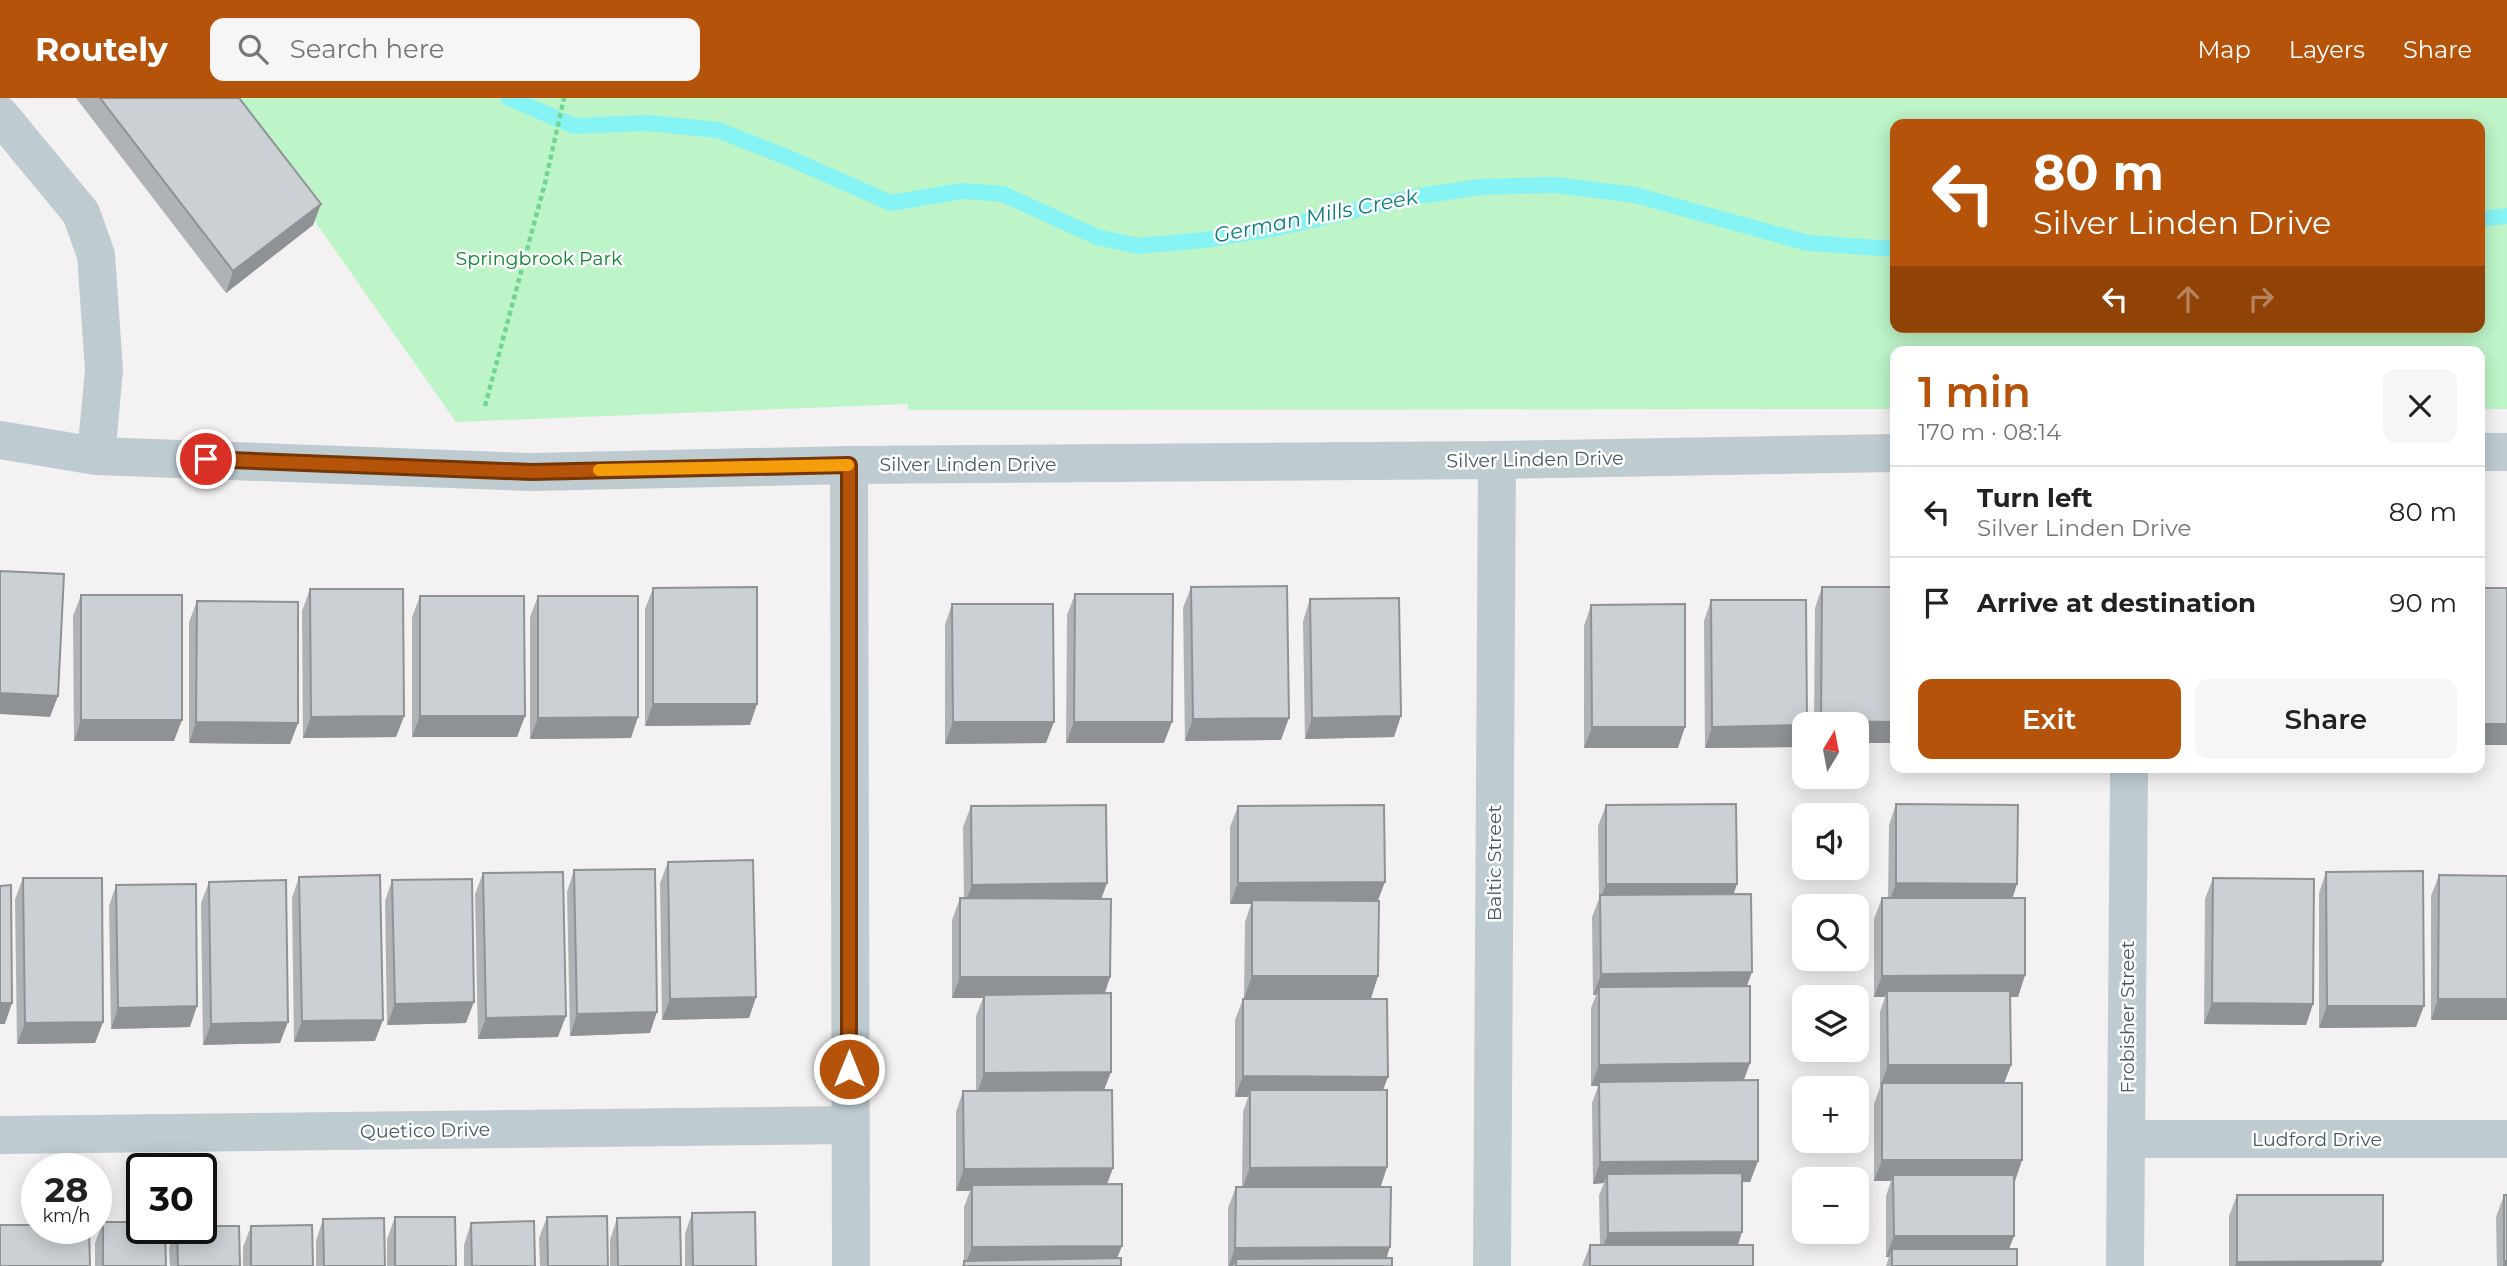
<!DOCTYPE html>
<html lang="en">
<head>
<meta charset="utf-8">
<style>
  :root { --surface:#fff; --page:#f6f6f6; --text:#222; --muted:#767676; --line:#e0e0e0; --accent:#b45309 }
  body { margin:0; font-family:Montserrat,sans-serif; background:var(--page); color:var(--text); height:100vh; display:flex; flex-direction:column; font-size:26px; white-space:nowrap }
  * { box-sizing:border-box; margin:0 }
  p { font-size:23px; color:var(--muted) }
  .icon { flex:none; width:38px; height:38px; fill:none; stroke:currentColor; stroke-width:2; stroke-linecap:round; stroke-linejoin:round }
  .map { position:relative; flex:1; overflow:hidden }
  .side { position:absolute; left:1890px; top:248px; width:595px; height:427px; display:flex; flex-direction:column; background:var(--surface); border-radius:14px; box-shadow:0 4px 18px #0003 }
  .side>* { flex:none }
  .banner { position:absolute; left:1890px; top:21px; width:595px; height:214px; border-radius:14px; box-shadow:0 4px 18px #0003; background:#b45309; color:#fff; overflow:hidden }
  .needle { width:46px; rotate:10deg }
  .fabs { position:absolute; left:1792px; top:614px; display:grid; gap:14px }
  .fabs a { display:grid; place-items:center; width:77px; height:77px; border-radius:14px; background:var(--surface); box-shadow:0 4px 18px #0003; font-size:35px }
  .speed { position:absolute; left:21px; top:1055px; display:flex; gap:14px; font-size:35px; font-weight:700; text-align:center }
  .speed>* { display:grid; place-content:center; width:91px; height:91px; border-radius:50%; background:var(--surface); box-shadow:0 4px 18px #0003; line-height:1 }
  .speed small { font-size:18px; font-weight:400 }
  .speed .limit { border:4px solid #111; border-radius:10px; background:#fff; color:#111 }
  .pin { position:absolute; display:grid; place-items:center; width:60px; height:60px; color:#fff; margin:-30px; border:4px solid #fff; border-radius:50%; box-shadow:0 2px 7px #0007 }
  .me { position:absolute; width:77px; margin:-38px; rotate:0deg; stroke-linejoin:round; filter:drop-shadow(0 0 5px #0008) }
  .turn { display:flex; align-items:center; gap:24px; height:147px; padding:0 28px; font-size:32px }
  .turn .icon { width:91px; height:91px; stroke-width:2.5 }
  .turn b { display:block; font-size:49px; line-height:60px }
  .lanes { display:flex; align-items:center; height:66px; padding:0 28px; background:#0003; justify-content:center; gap:35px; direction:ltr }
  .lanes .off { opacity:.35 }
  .round { display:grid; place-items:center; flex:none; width:74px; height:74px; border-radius:14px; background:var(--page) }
  .overview { display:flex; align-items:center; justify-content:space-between; height:119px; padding:0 28px }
  h1 { font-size:42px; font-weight:600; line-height:52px; color:var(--accent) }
  .action { display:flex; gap:14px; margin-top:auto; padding:14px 28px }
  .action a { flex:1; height:80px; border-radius:14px; background:var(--accent); color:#fff; font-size:28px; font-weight:600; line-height:80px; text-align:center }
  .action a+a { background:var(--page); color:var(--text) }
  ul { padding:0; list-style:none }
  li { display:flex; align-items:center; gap:21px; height:91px; padding:0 28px; border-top:2px solid var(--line) }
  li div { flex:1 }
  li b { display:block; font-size:26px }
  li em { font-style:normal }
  header { display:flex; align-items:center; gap:42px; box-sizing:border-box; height:98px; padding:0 35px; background:var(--accent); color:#fff }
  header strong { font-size:33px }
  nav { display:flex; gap:38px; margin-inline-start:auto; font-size:24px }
  .search { width:490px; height:63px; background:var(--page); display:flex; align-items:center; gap:18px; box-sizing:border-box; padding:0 24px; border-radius:14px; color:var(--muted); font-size:26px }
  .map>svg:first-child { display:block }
</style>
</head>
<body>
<header>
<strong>Routely</strong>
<div class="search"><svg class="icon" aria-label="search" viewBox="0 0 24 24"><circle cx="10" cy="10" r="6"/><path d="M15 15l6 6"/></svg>Search here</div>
<nav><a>Map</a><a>Layers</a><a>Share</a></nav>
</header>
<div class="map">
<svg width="2507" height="1168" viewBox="0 0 2507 1168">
  <rect width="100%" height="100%" fill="#f4f1f2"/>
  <path fill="#bdf4c8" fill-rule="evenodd" d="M 228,0 L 2507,0 L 2507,311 L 2480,311 L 2480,254 L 1895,254 L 1895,311 L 908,312 L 908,306 L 456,324 ZM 1895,26 L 2480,26 L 2480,229 L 1895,229 Z"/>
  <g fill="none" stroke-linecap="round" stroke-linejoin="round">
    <path stroke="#86f3f5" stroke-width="16" d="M 509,0 L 574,28 L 647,25 L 718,32 L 789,60 L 891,105 L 962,93 L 1003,96 L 1097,139 L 1138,148 L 1205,142 L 1272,131 L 1413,99 L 1480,89 L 1556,87 L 1635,97 L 1808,145 L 1895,151
      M 2480,121 L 2507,118"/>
    <path stroke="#71d691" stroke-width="4.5" stroke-dasharray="5 3.5" stroke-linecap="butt" d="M 485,308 L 545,85 L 564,0"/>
    <path stroke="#beccd2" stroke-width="38" d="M 0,17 L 81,115 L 96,157 L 104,272 L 96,358
      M 0,342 L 96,358 L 531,374 L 849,367 L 1497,362 L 1895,355
      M 2480,354 L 2507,354
      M 849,367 L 851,1168
      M 0,1037 L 850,1027
      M 2126,1041 L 2507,1041
      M 1492,1168 L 1497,362
      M 2125,1168 L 2129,670"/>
  </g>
  <path fill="#afb3b6" d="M 76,0 L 239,0 L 321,106 L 313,127 L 226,195 Z
    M 1191,489 L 1281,642 L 1185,643 L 1183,510 Z
    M 1822,489 L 1895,489 L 1895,645 L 1857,645 L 1857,626 L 1814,626 L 1815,510 Z
    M 653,490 L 750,627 L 645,628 L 645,511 Z
    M 310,491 L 404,618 L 396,639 L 303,640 L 302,513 Z
    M 1075,496 L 1164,645 L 1066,645 L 1067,517 Z
    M 81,497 L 174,643 L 74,643 L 73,518 Z
    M 420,498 L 525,618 L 517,639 L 412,639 L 412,519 Z
    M 538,498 L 631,640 L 530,641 L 530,519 Z
    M 1310,501 L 1394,639 L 1305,641 L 1303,523 Z
    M 1711,502 L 1804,626 L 1804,635 L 1799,649 L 1705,650 L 1704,523 Z
    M 197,503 L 298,625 L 290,646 L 189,645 L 189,524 Z
    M 952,506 L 1046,645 L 945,646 L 945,527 Z
    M 1591,507 L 1678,650 L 1584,650 L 1584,528 Z
    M 1896,706 L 2017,786 L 2012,800 L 2025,877 L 2018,899 L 2010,899 L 2011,967 L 2004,985 L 2022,1062 L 2015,1083 L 2009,1151 L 2017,1168 L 1886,1168 L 1889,1159 L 1886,1159 L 1886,1098 L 1891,1083 L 1874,1083 L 1874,1006 L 1880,989 L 1880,914 L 1885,899 L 1874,899 L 1874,821 L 1882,800 L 1888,800 L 1889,727 Z
    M 1606,707 L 1737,786 L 1733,796 L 1747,888 L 1750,965 L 1744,982 L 1758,1063 L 1750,1084 L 1742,1084 L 1738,1147 L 1753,1168 L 1582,1168 L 1590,1147 L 1600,1147 L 1599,1097 L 1604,1085 L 1593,1086 L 1592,1005 L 1598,988 L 1591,988 L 1591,910 L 1596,897 L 1593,897 L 1592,819 L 1599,801 L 1598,728 Z
    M 971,708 L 1107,785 L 1101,801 L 1110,879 L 1105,895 L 1104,992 L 1113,1070 L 1107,1086 L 1117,1160 L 1121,1168 L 962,1168 L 964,1163 L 964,1109 L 970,1093 L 956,1093 L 956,1014 L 963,993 L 976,993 L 976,918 L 983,900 L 952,900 L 952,822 L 960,800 L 964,800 L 963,729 Z
    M 1238,708 L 1377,803 L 1378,878 L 1371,900 L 1244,900 L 1245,824 L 1251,806 L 1230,806 L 1230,729 Z
    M 668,764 L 756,899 L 749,920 L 662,922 L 660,785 Z
    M 574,772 L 650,935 L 570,938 L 567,794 Z
    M 2326,774 L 2416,929 L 2319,930 L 2319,795 Z
    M 483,775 L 558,939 L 478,941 L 475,796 Z
    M 2439,777 L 2507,778 L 2507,922 L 2431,922 L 2431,798 Z
    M 299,779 L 375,943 L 294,944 L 292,800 Z
    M 23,780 L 103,924 L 95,945 L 17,946 L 15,801 Z
    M 2213,780 L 2313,906 L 2306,927 L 2204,926 L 2205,801 Z
    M 392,782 L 466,925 L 387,927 L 385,803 Z
    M 209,784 L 280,945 L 203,947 L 201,805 Z
    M 116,787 L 190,929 L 111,931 L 109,808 Z
    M 1243,901 L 1383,992 L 1387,1069 L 1380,1089 L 1387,1160 L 1392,1168 L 1228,1168 L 1228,1110 L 1236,1089 L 1242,1089 L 1243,1014 L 1248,999 L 1235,999 L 1235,922 Z
    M 2237,1097 L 2381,1168 L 2229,1168 L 2229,1118 Z
    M 2504,1097 L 2507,1168 L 2497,1168 L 2496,1119 Z
    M 692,1115 L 756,1168 L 685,1168 L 685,1136 Z
    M 395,1119 L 456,1168 L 387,1168 L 387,1141 Z
    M 547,1119 L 608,1168 L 540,1168 L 539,1140 Z
    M 617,1120 L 681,1168 L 610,1168 L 610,1142 Z
    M 323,1121 L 385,1168 L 316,1168 L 316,1143 Z
    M 103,1124 L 166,1168 L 95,1168 L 95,1145 Z
    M 471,1125 L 535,1168 L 464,1168 L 464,1147 Z
    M 251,1128 L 313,1168 L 243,1168 L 243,1149 Z
    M 176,1130 L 201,1130 L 240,1168 L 170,1168 L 169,1150 Z"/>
  <path fill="#8e9294" d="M 321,106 L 313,127 L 226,195 L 233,173 Z
    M 0,595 L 58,598 L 50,619 L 0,616 Z
    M 653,606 L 757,606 L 750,627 L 645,628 Z
    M 404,618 L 396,639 L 303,640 L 311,619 Z
    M 420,618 L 525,618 L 517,639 L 412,639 Z
    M 1401,618 L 1394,639 L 1305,641 L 1312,620 Z
    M 638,619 L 631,640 L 530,641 L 538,620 Z
    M 1289,620 L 1281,642 L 1185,643 L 1193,621 Z
    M 81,622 L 182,622 L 174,643 L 74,643 Z
    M 1821,623 L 1895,624 L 1895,645 L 1857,645 L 1857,626 L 1820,626 Z
    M 196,624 L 298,625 L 290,646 L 189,645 Z
    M 953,624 L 1054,624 L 1046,645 L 945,646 Z
    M 1074,624 L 1172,624 L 1164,645 L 1066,645 Z
    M 2480,626 L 2507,626 L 2507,647 L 2480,647 Z
    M 1804,627 L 1804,635 L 1799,649 L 1705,650 L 1712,629 Z
    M 1592,629 L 1685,629 L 1678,650 L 1584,650 Z
    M 1385,784 L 1377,805 L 1252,802 L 1251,806 L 1230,806 L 1238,785 Z
    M 1107,785 L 1099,807 L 964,808 L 972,787 Z
    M 1896,785 L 2017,786 L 2010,808 L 1888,807 Z
    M 1606,786 L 1737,786 L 1730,807 L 1600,803 Z
    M 1752,874 L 1744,896 L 1599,889 L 1596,897 L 1593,897 L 1601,876 Z
    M 2025,877 L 2018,899 L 1887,899 L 1887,893 L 1885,899 L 1874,899 L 1882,878 Z
    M 1252,878 L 1378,878 L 1371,900 L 1244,900 Z
    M 960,879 L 1110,879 L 1103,900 L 984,897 L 983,900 L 952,900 Z
    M 756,899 L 749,920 L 662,922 L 670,901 Z
    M 2438,901 L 2507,901 L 2507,922 L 2431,922 Z
    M 474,904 L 466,925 L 387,927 L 395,906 Z
    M 0,905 L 12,905 L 5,926 L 0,926 Z
    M 2212,905 L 2313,906 L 2306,927 L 2204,926 Z
    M 197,908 L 190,929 L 111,931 L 118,910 Z
    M 2327,908 L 2424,908 L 2416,929 L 2319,930 Z
    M 657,914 L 650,935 L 570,938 L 577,916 Z
    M 566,918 L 558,939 L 478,941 L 486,920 Z
    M 383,922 L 375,943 L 294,944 L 302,923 Z
    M 103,924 L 95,945 L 17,946 L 25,925 Z
    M 288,924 L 280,945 L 203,947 L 211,926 Z
    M 1750,965 L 1742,986 L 1599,984 L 1598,988 L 1591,988 L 1599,967 Z
    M 1888,967 L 2011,967 L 2003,988 L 1882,985 L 1880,989 Z
    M 1111,974 L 1103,995 L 977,996 L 984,975 Z
    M 1243,978 L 1388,979 L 1380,1000 L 1250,992 L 1248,999 L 1235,999 Z
    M 1882,1062 L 2022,1062 L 2015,1083 L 1893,1077 L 1891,1083 L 1874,1083 Z
    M 1758,1063 L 1750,1084 L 1607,1085 L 1607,1076 L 1604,1085 L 1593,1086 L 1600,1064 Z
    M 1387,1069 L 1380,1091 L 1242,1091 L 1250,1070 Z
    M 1113,1070 L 1105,1091 L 972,1087 L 970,1093 L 956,1093 L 964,1071 Z
    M 1742,1134 L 1735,1156 L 1600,1157 L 1608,1135 Z
    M 1894,1138 L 2014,1138 L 2006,1159 L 1892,1151 L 1889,1159 L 1886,1159 Z
    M 1122,1148 L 1114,1168 L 965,1168 L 972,1149 Z
    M 1390,1149 L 1384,1168 L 1236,1161 L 1233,1168 L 1229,1168 L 1235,1150 Z
    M 2383,1163 L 2381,1168 L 2235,1168 L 2237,1164 Z
    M 2504,1163 L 2507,1163 L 2507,1168 L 2503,1168 Z"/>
  <path fill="#cbd0d4" stroke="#8e9294" stroke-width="2" d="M 100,0 L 239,0 L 321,106 L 233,173 Z
    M 0,473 L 64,476 L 58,598 L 0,595 Z
    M 1287,488 L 1289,620 L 1193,621 L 1191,489 Z
    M 757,489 L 757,606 L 653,606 L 653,490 Z
    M 1822,489 L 1895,489 L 1895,624 L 1821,623 Z
    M 2480,490 L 2507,490 L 2507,626 L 2480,626 Z
    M 310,491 L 403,491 L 404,618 L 311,619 Z
    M 1075,496 L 1173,496 L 1172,624 L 1074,624 Z
    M 81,497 L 182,497 L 182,622 L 81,622 Z
    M 420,498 L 524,498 L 525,618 L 420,618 Z
    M 538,498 L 638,498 L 638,619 L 538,620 Z
    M 1399,500 L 1401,618 L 1312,620 L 1310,501 Z
    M 1711,502 L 1806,502 L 1807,626 L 1804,626 L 1804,627 L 1712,629 Z
    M 197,503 L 298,504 L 298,625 L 196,624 Z
    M 952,506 L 1053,506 L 1054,624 L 953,624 Z
    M 1685,506 L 1685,629 L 1592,629 L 1591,507 Z
    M 1736,706 L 1737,786 L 1606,786 L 1606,707 Z
    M 1896,706 L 2018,707 L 2017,786 L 1896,785 Z
    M 1106,707 L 1107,785 L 972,787 L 971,708 Z
    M 1384,707 L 1385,784 L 1238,785 L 1238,708 Z
    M 753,762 L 756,899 L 670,901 L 668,764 Z
    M 655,771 L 657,914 L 577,916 L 574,772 Z
    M 2423,773 L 2424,908 L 2327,908 L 2326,774 Z
    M 563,774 L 566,918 L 486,920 L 483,775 Z
    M 380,777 L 383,922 L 302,923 L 299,779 Z
    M 2439,777 L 2507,778 L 2507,901 L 2438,901 Z
    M 23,780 L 102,780 L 103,924 L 25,925 Z
    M 2213,780 L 2314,781 L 2313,906 L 2212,905 Z
    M 472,781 L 474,904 L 395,906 L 392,782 Z
    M 286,782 L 288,924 L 211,926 L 209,784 Z
    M 196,786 L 197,908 L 118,910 L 116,787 Z
    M 11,787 L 12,905 L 0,905 L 0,788 Z
    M 1751,796 L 1752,874 L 1601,876 L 1600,797 Z
    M 960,800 L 1111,801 L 1110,879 L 960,879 Z
    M 1882,800 L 2025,800 L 2025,877 L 1882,878 Z
    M 1252,802 L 1379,803 L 1378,878 L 1252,878 Z
    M 1750,888 L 1750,965 L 1599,967 L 1599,889 Z
    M 1887,893 L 2010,893 L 2011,967 L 1888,967 Z
    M 1111,895 L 1111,974 L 984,975 L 984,897 Z
    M 1243,901 L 1387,901 L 1388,979 L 1243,978 Z
    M 1758,982 L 1758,1063 L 1600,1064 L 1599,984 Z
    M 1882,985 L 2022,985 L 2022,1062 L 1882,1062 Z
    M 1112,992 L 1113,1070 L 964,1071 L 963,993 Z
    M 1250,992 L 1387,992 L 1387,1069 L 1250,1070 Z
    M 1742,1075 L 1742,1134 L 1608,1135 L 1607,1076 Z
    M 1893,1077 L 2014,1077 L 2014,1138 L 1894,1138 Z
    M 1122,1086 L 1122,1148 L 972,1149 L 972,1087 Z
    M 1236,1089 L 1391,1089 L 1390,1149 L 1235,1150 Z
    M 2237,1097 L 2383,1097 L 2383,1163 L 2237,1164 Z
    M 2504,1097 L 2507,1097 L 2507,1163 L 2504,1163 Z
    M 755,1114 L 756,1168 L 693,1168 L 692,1115 Z
    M 607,1118 L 608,1168 L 548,1168 L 547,1119 Z
    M 395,1119 L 455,1119 L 456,1168 L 395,1168 Z
    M 680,1119 L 681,1168 L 618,1168 L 617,1120 Z
    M 384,1120 L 385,1168 L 324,1168 L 323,1121 Z
    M 534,1123 L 535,1168 L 472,1168 L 471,1125 Z
    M 103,1124 L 142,1124 L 142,1130 L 165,1130 L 166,1168 L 103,1168 Z
    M 0,1127 L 37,1127 L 37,1130 L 89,1130 L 90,1168 L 0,1168 Z
    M 312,1127 L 313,1168 L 251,1168 L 251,1128 Z
    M 201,1128 L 239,1128 L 240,1168 L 178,1168 L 177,1130 L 201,1130 Z
    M 1590,1147 L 1753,1147 L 1753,1168 L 1590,1168 Z
    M 1892,1151 L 2017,1151 L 2017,1168 L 1892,1168 Z
    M 1121,1160 L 1121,1168 L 964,1168 L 964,1163 Z
    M 1392,1160 L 1392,1168 L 1236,1168 L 1236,1161 Z"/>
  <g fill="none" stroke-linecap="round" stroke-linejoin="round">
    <g stroke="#753606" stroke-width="18">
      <path id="route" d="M 206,361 L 531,374 L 849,367 L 849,971"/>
    </g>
    <use href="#route" stroke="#b45309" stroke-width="12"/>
    <path stroke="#f59e0b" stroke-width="12" d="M 599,372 L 848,367"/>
  </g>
  <g text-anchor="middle" stroke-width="5" stroke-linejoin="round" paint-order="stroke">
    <g font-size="19" fill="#0e8633" stroke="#fff">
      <text x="539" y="167">Springbrook Park</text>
    </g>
    <g font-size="19" fill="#475a61" stroke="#fff">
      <text transform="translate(1535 361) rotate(-1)" y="7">Silver Linden Drive</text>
      <text x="968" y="373">Silver Linden Drive</text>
      <text transform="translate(1494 765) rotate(-90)" y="7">Baltic Street</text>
      <text transform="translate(2127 919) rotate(-90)" y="7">Frobisher Street</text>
      <text transform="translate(425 1032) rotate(-1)" y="7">Quetico Drive</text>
      <text x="2317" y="1048">Ludford Drive</text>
    </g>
    <g font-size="21" font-style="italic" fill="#067d80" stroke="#fff">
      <text transform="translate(1316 118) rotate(-11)" y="7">German Mills Creek</text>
    </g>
  </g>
</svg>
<div class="fabs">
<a><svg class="needle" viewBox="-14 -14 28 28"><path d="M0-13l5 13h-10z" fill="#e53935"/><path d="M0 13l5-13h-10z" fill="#767676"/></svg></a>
<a><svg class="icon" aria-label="sound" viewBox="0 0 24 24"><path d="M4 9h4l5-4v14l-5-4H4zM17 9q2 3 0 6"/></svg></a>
<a><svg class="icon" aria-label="search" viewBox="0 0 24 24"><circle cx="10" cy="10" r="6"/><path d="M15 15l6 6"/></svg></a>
<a><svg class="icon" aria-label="layers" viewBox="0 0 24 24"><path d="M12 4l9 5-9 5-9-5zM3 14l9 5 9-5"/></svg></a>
<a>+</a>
<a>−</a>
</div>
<div class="speed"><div>28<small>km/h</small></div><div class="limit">30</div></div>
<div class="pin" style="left:206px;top:361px;background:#d93025"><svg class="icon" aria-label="arrive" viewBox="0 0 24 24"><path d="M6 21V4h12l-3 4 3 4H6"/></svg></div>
<svg class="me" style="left:849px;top:971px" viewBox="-20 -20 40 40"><circle r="17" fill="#b45309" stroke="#fff" stroke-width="3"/><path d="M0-11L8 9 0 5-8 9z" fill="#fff"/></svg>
<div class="banner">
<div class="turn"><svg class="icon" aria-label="left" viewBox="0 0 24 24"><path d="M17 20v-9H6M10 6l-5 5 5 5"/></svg><div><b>80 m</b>Silver Linden Drive</div></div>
<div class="lanes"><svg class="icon" aria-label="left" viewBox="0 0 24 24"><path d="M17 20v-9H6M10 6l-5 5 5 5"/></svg><svg class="icon off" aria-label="ahead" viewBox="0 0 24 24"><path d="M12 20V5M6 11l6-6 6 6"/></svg><svg class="icon off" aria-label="right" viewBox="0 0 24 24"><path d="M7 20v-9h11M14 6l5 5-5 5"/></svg></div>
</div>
<section class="side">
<div class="overview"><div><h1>1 min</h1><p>170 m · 08:14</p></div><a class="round"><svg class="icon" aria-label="close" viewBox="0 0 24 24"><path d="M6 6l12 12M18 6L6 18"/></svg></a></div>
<ul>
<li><svg class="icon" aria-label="left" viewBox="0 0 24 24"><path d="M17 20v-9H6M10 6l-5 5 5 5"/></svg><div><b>Turn left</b><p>Silver Linden Drive</p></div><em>80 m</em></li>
<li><svg class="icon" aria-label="arrive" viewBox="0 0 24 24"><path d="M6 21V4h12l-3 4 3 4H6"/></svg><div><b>Arrive at destination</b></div><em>90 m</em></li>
</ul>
<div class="action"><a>Exit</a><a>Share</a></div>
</section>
</div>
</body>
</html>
